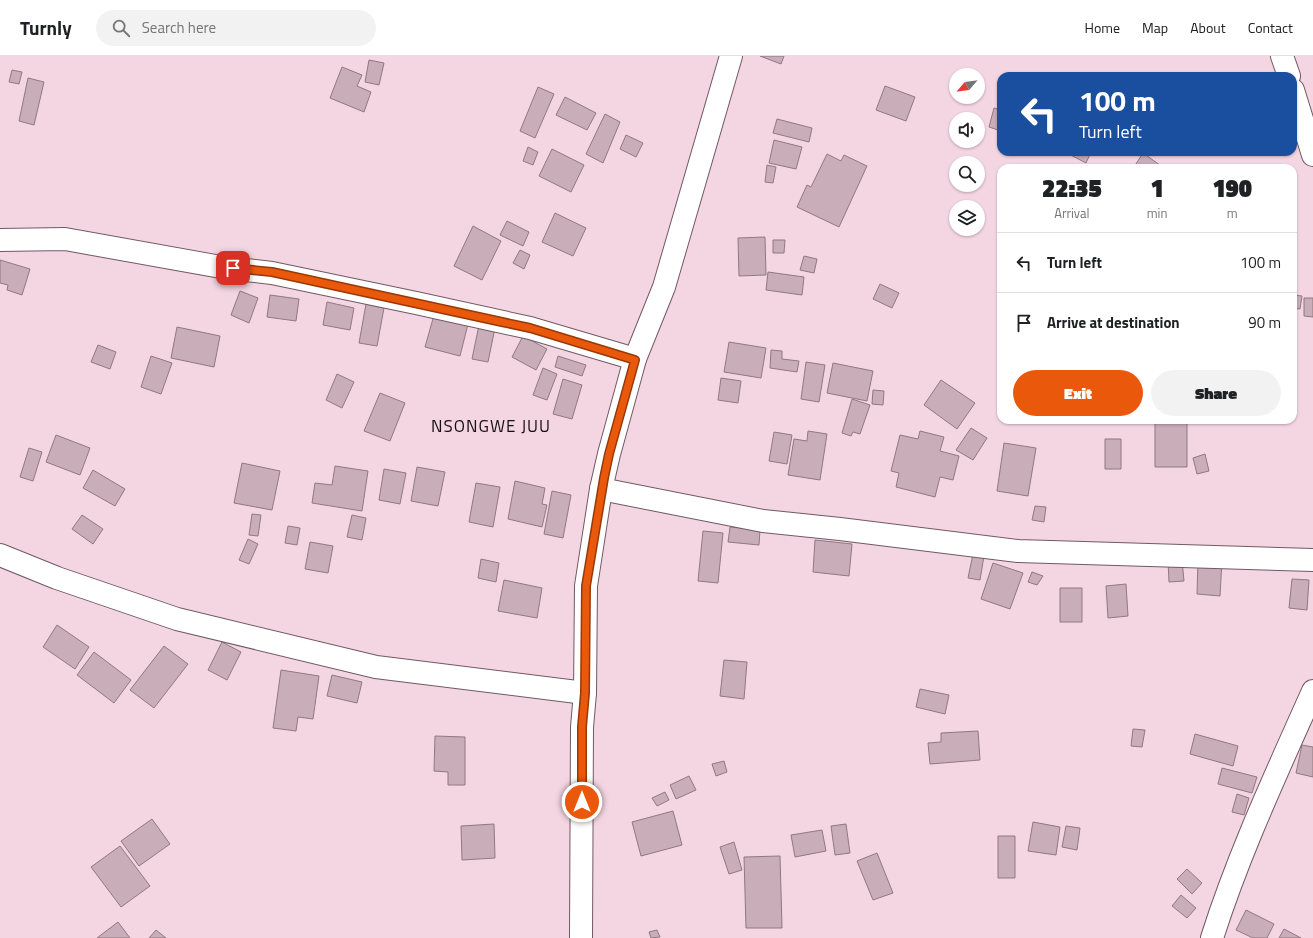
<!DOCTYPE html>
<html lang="en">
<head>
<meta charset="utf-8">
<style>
  :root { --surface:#fff; --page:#f2f2f2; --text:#202124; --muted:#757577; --line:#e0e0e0; --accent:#ea580c }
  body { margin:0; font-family:"Titillium Web",sans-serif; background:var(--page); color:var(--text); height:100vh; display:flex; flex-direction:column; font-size:15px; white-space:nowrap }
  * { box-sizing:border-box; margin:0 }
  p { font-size:13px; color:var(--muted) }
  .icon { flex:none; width:22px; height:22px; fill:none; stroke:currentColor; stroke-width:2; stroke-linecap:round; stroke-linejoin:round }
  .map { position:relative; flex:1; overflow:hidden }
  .panel { position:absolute; left:997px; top:108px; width:300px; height:260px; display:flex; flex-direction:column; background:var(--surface); border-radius:12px; box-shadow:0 1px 3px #0004 }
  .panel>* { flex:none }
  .top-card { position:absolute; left:997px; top:16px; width:300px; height:84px; border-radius:12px; box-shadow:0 1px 3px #0004; background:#1a4fa0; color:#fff; overflow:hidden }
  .needle { width:26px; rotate:242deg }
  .fabs { position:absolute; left:949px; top:12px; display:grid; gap:8px }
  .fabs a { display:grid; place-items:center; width:36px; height:36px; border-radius:50%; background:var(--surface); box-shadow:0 1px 3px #0004; font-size:20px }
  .pin { position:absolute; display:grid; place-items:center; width:34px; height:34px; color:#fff; margin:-17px; border-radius:8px; box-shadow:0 2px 6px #0006 }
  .me { position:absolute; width:44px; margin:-22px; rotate:0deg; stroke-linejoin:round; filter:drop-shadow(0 0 3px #0008) }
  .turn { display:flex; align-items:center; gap:14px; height:84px; padding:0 16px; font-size:18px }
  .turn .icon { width:52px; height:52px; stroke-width:2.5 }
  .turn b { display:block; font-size:28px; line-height:34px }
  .eta { display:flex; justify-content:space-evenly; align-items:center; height:68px; text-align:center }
  .eta b { font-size:24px; font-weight:800; line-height:28px }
  .primary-button { display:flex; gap:8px; margin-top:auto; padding:8px 16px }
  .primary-button a { flex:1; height:46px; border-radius:24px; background:var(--accent); color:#fff; font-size:16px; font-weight:800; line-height:46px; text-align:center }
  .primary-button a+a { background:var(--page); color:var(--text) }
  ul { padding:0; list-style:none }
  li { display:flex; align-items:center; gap:12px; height:60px; padding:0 16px; border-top:1px solid var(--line) }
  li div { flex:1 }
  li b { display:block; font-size:15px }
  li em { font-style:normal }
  header { display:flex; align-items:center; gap:24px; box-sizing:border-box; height:56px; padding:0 20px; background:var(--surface); border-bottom:1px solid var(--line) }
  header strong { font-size:19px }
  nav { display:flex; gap:22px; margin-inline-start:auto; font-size:14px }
  .search { width:280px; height:36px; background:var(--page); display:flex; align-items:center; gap:10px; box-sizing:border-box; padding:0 14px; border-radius:22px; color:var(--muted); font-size:15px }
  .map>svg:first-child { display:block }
</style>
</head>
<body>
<header>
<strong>Turnly</strong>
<div class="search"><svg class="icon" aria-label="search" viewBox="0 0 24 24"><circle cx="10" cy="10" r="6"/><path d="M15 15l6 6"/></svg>Search here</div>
<nav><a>Home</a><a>Map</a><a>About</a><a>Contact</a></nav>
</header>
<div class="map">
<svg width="1313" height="882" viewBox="0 0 1313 882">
  <rect width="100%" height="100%" fill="#f3d6e1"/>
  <path fill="#c9adb8" stroke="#917881" d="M 760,0 L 784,0 L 781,8 Z
    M 369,4 L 384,7 L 379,29 L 365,26 Z
    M 342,11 L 362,19 L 357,30 L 371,36 L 364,56 L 330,42 Z
    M 12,14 L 22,16 L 19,28 L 9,26 Z
    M 28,22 L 44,26 L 34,69 L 19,65 Z
    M 885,30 L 915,41 L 906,65 L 876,54 Z
    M 538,31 L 554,38 L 535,82 L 520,75 Z
    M 565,41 L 596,57 L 587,74 L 556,59 Z
    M 994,52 L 1001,54 L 1001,75 L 989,71 Z
    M 605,58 L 620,66 L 603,107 L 586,98 Z
    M 777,63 L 812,72 L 809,86 L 773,77 Z
    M 626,79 L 643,87 L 636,101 L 620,93 Z
    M 774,84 L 802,91 L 796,113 L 769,107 Z
    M 528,91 L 538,96 L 533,109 L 523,105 Z
    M 552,93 L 584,109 L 571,136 L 539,120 Z
    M 1065,96 L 1091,96 L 1086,107 Z
    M 1143,97 L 1164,112 L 1135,112 L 1134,111 Z
    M 827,98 L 841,105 L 844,99 L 867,110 L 839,171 L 797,151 L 807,129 L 811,131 Z
    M 767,109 L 776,111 L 773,127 L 765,126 Z
    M 555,157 L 586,172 L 573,200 L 542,186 Z
    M 507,165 L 529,176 L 523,190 L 500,179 Z
    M 473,170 L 501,185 L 482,224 L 454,210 Z
    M 765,181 L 766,219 L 739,220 L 738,182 Z
    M 773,184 L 785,184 L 784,197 L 773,197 Z
    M 520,194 L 530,199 L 524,213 L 513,207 Z
    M 804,200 L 817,203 L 814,217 L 800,214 Z
    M 0,204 L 30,213 L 22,239 L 7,234 L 8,229 L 0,227 Z
    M 768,216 L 804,221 L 802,239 L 766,234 Z
    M 880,228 L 899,237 L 892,252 L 873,243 Z
    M 240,235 L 258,242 L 249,267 L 231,259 Z
    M 270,239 L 299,243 L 296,265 L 267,261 Z
    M 1293,239 L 1302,240 L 1300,253 L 1293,252 Z
    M 1304,242 L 1313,242 L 1313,261 L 1304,260 Z
    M 327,246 L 354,252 L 350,274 L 323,269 Z
    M 366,248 L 384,252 L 377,290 L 359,287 Z
    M 434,259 L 468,268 L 460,300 L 425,291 Z
    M 479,269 L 495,272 L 488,306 L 472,303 Z
    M 177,271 L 220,280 L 214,311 L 171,302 Z
    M 523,280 L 547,293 L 536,314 L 512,301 Z
    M 729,286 L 766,292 L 761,322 L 724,316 Z
    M 98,289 L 116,296 L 110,313 L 91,306 Z
    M 771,294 L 782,295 L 782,303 L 799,305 L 797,316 L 770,312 Z
    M 151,300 L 172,307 L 161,338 L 141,331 Z
    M 558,300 L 586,309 L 582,320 L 555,311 Z
    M 806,306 L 825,309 L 819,346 L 801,343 Z
    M 833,307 L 873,315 L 867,345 L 827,337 Z
    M 543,312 L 557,318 L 547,344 L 533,339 Z
    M 337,318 L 354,326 L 342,352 L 326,344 Z
    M 721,322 L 741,325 L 738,347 L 718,344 Z
    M 563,323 L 582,329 L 572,363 L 553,358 Z
    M 941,324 L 975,347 L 957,373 L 924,349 Z
    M 873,334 L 884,335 L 883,349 L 872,348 Z
    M 380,337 L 405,347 L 390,385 L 364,375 Z
    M 852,343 L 870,349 L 860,378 L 853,376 L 851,380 L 842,377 Z
    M 1155,364 L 1187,364 L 1187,411 L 1155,411 Z
    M 971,372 L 987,382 L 973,404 L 956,394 Z
    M 808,375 L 827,378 L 820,424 L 788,419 L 794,383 L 807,385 Z
    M 920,375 L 944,381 L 940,395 L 959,400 L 953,424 L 940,421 L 935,441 L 896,431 L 899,417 L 891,415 L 900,379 L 918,383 Z
    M 774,376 L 792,379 L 787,408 L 769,405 Z
    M 56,379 L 90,392 L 80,419 L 46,406 Z
    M 1105,383 L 1121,383 L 1121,413 L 1105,413 Z
    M 1004,387 L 1036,392 L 1028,440 L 997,435 Z
    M 29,392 L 42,396 L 33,425 L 20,421 Z
    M 1205,398 L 1209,415 L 1197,418 L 1193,402 Z
    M 242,407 L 280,415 L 272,454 L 234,447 Z
    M 335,410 L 368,415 L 362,455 L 312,447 L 315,427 L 332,429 Z
    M 417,411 L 445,416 L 438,450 L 411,445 Z
    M 384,413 L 406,417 L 400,448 L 379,444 Z
    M 93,414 L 125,433 L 115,450 L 83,432 Z
    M 515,425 L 545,432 L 542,448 L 547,449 L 542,471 L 508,463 Z
    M 476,427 L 500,431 L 493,471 L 469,466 Z
    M 552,435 L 571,439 L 563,482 L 544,478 Z
    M 1035,450 L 1046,451 L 1044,466 L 1032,464 Z
    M 252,458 L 261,459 L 258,480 L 249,479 Z
    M 82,459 L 103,473 L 93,488 L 72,473 Z
    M 352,459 L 366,462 L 362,484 L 347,481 Z
    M 288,470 L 300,472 L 297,489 L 285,487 Z
    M 730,471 L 760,474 L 759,489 L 728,486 Z
    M 703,475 L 723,477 L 718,527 L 698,525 Z
    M 248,483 L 258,488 L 249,508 L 239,504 Z
    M 815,484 L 852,488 L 849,520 L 813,516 Z
    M 310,486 L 333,490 L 328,517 L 305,513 Z
    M 973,498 L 984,500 L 980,524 L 968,522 Z
    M 481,503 L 499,507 L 496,526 L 478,522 Z
    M 1198,503 L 1222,504 L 1220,540 L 1197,538 Z
    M 1182,504 L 1184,525 L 1169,526 L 1168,505 Z
    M 993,507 L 1023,517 L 1010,553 L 981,543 Z
    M 1032,516 L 1043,520 L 1037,529 L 1028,526 Z
    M 1292,523 L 1309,524 L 1307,554 L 1289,552 Z
    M 504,524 L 542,532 L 537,562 L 498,555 Z
    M 1126,528 L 1128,560 L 1108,562 L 1106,530 Z
    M 1060,532 L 1082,532 L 1082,566 L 1060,566 Z
    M 57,569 L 89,591 L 75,613 L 43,591 Z
    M 222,586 L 241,596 L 227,624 L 208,614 Z
    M 164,590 L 188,608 L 154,652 L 130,634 Z
    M 94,596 L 131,624 L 114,647 L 77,619 Z
    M 724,604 L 747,606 L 744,643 L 720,640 Z
    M 281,614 L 319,620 L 313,663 L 298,661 L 296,675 L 273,672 Z
    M 332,619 L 362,626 L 357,647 L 327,640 Z
    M 920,633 L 949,639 L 945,658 L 916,651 Z
    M 1133,673 L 1145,674 L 1142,691 L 1131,690 Z
    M 978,675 L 980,704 L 930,708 L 928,687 L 941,686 L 941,677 Z
    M 1195,678 L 1238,690 L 1233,710 L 1190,698 Z
    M 435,680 L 465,681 L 465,729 L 448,729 L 448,716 L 434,715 Z
    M 1302,689 L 1313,691 L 1313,721 L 1296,717 Z
    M 724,705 L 727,716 L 716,720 L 712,708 Z
    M 1222,712 L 1257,721 L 1252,737 L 1218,728 Z
    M 689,720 L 696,734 L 676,743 L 670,729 Z
    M 665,736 L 669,744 L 657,750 L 652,742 Z
    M 1237,738 L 1249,742 L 1244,759 L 1232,756 Z
    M 673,755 L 682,789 L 641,800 L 632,766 Z
    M 152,763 L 170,788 L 139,810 L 121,785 Z
    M 1033,766 L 1060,771 L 1056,799 L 1028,795 Z
    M 494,768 L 495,802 L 462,804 L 461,770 Z
    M 846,768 L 850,797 L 835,799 L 831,770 Z
    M 1066,770 L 1080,772 L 1077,794 L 1062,791 Z
    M 822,774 L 826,795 L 795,801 L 791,779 Z
    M 998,780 L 1015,780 L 1015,822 L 998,822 Z
    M 734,786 L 742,814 L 729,818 L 720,791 Z
    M 120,790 L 150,830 L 121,851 L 91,811 Z
    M 877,797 L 893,837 L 873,844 L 857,805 Z
    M 780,800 L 782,872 L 746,872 L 744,801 Z
    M 1187,813 L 1202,827 L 1192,838 L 1177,823 Z
    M 1181,839 L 1196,852 L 1187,862 L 1172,850 Z
    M 1246,854 L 1274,868 L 1267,882 L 1253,882 L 1236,874 Z
    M 118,866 L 130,882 L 97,882 Z
    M 1284,873 L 1301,882 L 1279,882 Z
    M 156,874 L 166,882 L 149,882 Z
    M 657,874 L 660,881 L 651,882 L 649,876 Z"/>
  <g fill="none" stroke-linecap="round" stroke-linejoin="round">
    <g stroke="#715962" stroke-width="24">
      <path id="street" d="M 1282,0 L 1289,20
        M 1293,34 L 1313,99
        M 0,184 L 65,183 L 221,211 L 272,217 L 416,247 L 530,272 L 635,303
        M 601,433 L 763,465 L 840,473 L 1018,495 L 1313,504
        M 0,499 L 57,522 L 177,563 L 376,611 L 585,637
        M 1212,882 C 1239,797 1277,716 1313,635"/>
    </g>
    <g stroke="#715962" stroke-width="24">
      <path id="secondary" d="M 581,882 L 582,671 L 585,637 L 586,530 L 601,433 L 609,398 L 635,303 L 664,231 L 731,0"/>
    </g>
    <use href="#street" stroke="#fff" stroke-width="22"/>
    <use href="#secondary" stroke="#fff" stroke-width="22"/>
  </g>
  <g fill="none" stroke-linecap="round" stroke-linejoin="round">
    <g stroke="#983908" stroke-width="10">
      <path id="route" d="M 233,212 L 272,216 L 502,266 L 530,272 L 635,304 L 609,398 L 604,422 L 586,530 L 585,637 L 582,671 L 582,746"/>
    </g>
    <use href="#route" stroke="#ea580c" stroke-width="7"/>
  </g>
  <g text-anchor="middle" stroke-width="3" stroke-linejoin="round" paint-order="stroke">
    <g font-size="17" letter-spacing="1" fill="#170e12" stroke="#f3d6e1">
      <text x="491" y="376">NSONGWE JUU</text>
    </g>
  </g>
</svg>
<div class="fabs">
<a><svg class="needle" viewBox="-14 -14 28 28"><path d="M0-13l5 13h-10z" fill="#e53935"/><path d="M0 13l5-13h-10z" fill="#757577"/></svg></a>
<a><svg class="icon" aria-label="sound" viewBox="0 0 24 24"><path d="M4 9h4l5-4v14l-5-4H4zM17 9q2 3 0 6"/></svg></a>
<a><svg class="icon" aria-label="search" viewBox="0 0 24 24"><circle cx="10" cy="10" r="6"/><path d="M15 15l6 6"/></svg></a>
<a><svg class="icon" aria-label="layers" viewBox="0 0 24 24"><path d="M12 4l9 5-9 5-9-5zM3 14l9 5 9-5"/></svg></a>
</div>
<div class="pin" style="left:233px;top:212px;background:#d93025"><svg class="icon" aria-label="arrive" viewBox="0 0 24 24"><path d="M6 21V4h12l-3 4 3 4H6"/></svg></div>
<svg class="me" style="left:582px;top:746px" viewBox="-20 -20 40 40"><circle r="17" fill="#ea580c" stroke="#fff" stroke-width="3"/><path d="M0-11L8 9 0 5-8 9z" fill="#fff"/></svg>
<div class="top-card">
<div class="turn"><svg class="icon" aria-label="left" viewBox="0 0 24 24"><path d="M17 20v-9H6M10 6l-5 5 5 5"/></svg><div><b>100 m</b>Turn left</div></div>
</div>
<section class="panel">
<div class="eta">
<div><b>22:35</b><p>Arrival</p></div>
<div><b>1</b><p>min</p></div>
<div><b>190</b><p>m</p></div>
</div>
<ul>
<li><svg class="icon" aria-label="left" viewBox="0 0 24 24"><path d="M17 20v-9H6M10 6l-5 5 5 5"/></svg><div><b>Turn left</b></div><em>100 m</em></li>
<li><svg class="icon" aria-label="arrive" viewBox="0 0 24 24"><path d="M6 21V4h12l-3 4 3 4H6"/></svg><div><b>Arrive at destination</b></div><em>90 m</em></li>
</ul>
<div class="primary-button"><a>Exit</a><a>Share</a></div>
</section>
</div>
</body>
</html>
